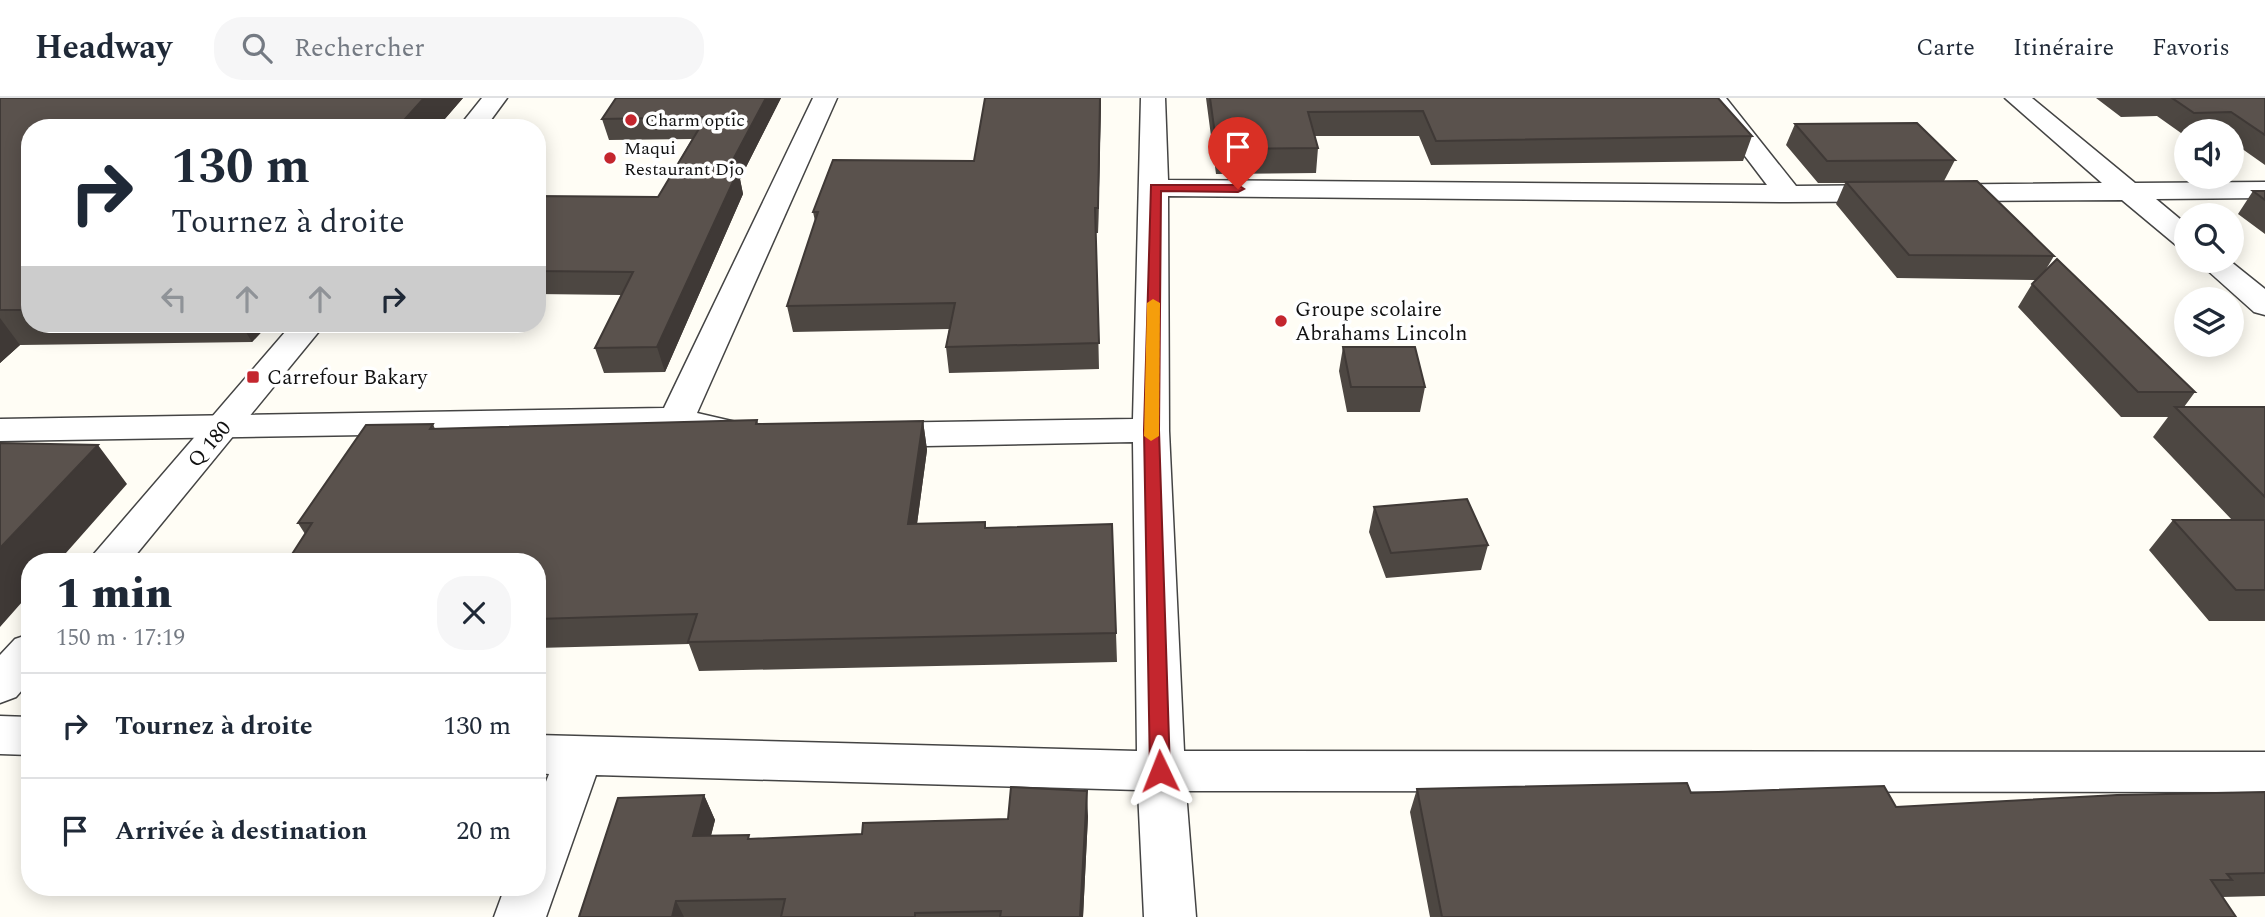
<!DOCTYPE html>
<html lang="fr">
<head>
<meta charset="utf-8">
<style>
  :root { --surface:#fff; --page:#f6f6f7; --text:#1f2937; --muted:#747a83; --line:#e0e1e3 }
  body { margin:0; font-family:Spectral,serif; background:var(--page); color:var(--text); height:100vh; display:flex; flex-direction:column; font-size:26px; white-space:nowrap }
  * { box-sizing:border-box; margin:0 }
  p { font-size:23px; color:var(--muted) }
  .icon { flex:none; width:38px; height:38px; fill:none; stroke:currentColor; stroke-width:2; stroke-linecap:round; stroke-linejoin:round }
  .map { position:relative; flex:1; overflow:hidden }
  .sheet { position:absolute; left:21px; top:455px; width:525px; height:343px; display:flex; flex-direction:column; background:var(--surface); border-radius:28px; box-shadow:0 4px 18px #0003 }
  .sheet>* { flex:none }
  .top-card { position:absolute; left:21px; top:21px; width:525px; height:214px; border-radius:28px; box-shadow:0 4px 18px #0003; background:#fff; color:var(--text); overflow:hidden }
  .controls { position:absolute; left:2174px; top:21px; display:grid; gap:14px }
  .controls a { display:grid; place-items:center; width:70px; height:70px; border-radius:50%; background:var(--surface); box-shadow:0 4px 18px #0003; font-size:35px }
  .pin { position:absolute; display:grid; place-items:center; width:60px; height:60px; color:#fff; margin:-72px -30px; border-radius:50% 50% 50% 0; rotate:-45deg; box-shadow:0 0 7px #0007 }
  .pin .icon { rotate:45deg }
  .me { position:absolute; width:77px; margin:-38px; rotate:358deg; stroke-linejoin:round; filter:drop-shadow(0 0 5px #0008) }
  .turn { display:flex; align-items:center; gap:24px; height:147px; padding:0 35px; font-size:32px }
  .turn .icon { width:91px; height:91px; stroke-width:2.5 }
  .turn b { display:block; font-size:49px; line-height:60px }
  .lanes { display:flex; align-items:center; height:66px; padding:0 35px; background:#0003; justify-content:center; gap:35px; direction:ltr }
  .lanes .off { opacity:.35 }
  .round { display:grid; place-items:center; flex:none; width:74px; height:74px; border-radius:28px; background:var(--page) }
  .headline { display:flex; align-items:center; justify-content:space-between; height:119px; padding:0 35px }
  h1 { font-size:42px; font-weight:800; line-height:52px }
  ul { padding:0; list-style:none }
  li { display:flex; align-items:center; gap:21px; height:105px; padding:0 35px; border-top:2px solid var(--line) }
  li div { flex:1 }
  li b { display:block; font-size:26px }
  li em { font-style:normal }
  header { display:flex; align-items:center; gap:42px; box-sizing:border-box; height:98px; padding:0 35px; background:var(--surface); border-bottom:2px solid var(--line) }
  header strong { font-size:33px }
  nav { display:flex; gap:38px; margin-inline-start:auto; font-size:24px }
  .search { width:490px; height:63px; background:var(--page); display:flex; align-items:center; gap:18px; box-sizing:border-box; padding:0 24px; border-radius:28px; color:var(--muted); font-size:26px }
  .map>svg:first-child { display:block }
</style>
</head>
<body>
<header>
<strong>Headway</strong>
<div class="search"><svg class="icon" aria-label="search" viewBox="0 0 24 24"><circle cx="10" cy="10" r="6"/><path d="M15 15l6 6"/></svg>Rechercher</div>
<nav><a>Carte</a><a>Itinéraire</a><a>Favoris</a></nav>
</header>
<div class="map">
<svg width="2265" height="819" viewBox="0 0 2265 819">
  <rect width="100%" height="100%" fill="#fffdf5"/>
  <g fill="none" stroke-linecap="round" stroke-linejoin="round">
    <g stroke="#444" stroke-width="3">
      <path id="minor" d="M 813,0 L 837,0 L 697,315 L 749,327 L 754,335 L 749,343 L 722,345 L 676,332 L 0,343 L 0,321 L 664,310 Z
        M 1141,0 L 1165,0 L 1168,82 L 1767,87 L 1701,0 L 1726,0 L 1796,88 L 2102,85 L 2005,0 L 2032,0 L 2135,85 L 2265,84 L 2265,100 L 2156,101 L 2186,126 L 2186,150 L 2176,147 L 2122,102 L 1788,104 L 1168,98 L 1169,333 L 1184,653 L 2265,654 L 2265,694 L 1186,693 L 1196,819 L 1144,819 L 1138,692 L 596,677 L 546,819 L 494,819 L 505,789 L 537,789 L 537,707 L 549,676 L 537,675 L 537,637 L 1137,653 L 1133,344 L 873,349 L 860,345 L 855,337 L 860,329 L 873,325 L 1133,321 Z
        M 2197,163 L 2230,163 L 2265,191 L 2265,217 L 2254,214 Z
        M 0,618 L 30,619 L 30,657 L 0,656 Z"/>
    </g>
    <g stroke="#444" stroke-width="3">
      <path id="tertiary" d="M 482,0 L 507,0 L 485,30 L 458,30 Z
        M 292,226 L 325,226 L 130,464 L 87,464 Z
        M 30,536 L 30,583 L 16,599 L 0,605 L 0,557 L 15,541 Z"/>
    </g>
    <use href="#minor" fill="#fff" fill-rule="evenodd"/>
    <use href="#tertiary" fill="#fff" fill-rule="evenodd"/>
  </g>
  <path fill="#4d4742" d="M 0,0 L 463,0 L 437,30 L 30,30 L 30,226 L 269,226 L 252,244 L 20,247 L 0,265 Z
    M 781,0 L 740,81 L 743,96 L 665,274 L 604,275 L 595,250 L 621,197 L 537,196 L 537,98 L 658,99 L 692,41 L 609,42 L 602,21 Z
    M 1101,0 L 1098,135 L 1096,135 L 1099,271 L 949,275 L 946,249 L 949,231 L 793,234 L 787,208 L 815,123 L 813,114 L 974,63 Z
    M 1206,0 L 1718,0 L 1752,38 L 1743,63 L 1431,67 L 1419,38 L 1315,38 L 1318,50 L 1316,75 L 1216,76 Z
    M 2096,0 L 2265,0 L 2265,67 L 2231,43 L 2231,33 L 2186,33 L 2186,35 L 2181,35 L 2157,18 L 2121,19 Z
    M 1795,26 L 1955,62 L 1944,83 L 2054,158 L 2045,173 L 2195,294 L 2184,309 L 2265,309 L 2265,523 L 2209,523 L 2149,452 L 2173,422 L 2232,422 L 2153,339 L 2168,319 L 2121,319 L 2018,209 L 2032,186 L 2036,182 L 1897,180 L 1836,106 L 1845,85 L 1818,85 L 1786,47 Z
    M 2253,93 L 2265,93 L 2265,136 L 2238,116 Z
    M 1343,249 L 1425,289 L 1420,314 L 1347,314 L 1339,273 Z
    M 757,322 L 758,326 L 923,323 L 927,352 L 917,426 L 985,424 L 986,430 L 1116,535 L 1117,564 L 699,573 L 689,546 L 537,550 L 537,464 L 305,436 L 298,425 L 433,326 L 435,331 Z
    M 1374,409 L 1488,447 L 1481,472 L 1386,480 L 1369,434 Z
    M 1417,691 L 1691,695 L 1896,709 L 2265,694 L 2265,798 L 2222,799 L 2236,819 L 1430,819 L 1410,714 Z
    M 704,697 L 715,722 L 711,738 L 751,741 L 862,736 L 1088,718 L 1083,819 L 579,819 Z"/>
  <path fill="#3f3936" d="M 424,0 L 463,0 L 437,30 L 397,30 Z
    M 766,0 L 781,0 L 740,81 L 743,96 L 665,274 L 657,249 L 727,73 Z
    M 1100,0 L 1101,0 L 1098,135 L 1098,110 Z
    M 0,220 L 20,247 L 0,265 Z
    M 241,226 L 269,226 L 252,244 Z
    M 923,323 L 927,352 L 913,455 L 908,426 Z
    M 98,347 L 127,386 L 58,464 L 30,464 L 30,495 L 0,529 L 0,450 Z
    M 1087,693 L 1088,718 L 1083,819 L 1080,819 Z
    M 704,697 L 715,722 L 704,763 L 693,738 Z
    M 676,803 L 684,819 L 672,819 Z"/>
  <path fill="#5a524d" stroke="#3f3936" stroke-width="2" d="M 0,0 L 424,0 L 397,30 L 30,30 L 30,212 L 0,212 Z
    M 616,0 L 766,0 L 727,73 L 738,73 L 657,249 L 595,250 L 633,174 L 537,173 L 537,98 L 658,99 L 706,19 L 602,21 Z
    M 985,0 L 1100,0 L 1098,110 L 1095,110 L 1099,245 L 946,249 L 955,205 L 787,208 L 818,114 L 813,114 L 833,62 L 974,63 Z
    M 1210,0 L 1718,0 L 1752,38 L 1436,43 L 1423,13 L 1308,14 L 1318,50 L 1217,51 Z
    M 2172,0 L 2265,0 L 2265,37 L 2231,14 L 2194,15 Z
    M 1917,25 L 1955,62 L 1827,63 L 1795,26 Z
    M 1977,83 L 2054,158 L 1909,157 L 1846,84 Z
    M 2253,93 L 2265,93 L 2265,102 Z
    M 2057,161 L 2195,294 L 2138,294 L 2032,186 Z
    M 1343,249 L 1415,249 L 1425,289 L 1351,289 Z
    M 2175,309 L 2265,309 L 2265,399 Z
    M 757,322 L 756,326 L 923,323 L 908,426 L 985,424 L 985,430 L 1112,426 L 1116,535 L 688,544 L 697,516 L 537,521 L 537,464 L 287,464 L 312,425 L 298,425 L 366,327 L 433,326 L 430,331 Z
    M 0,345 L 98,347 L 0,450 Z
    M 1467,401 L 1488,447 L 1391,455 L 1374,409 Z
    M 2173,422 L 2265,422 L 2265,492 L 2236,492 Z
    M 1687,685 L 1691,695 L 1884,688 L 1896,709 L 2117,697 L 2265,694 L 2265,775 L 2227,776 L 2232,782 L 2211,782 L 2236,819 L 1442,819 L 1417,691 Z
    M 1011,689 L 1087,693 L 1080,819 L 1000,819 L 1001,813 L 915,815 L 915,819 L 781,819 L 785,801 L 676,803 L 672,819 L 579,819 L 618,700 L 704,697 L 693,738 L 749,737 L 748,741 L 862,736 L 863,725 L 1008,721 Z"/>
  <path fill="#c4262e" stroke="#7f191e" stroke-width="2" d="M 1151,87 L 1238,87 L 1244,91 L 1238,94 L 1161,93 L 1159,332 L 1170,673 L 1167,679 L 1153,679 L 1150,673 L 1144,332 Z"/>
  <path fill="#f59e0b" d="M 1153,201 L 1160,205 L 1159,338 L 1151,343 L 1144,338 L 1147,205 Z"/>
  <g fill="#c4262e" stroke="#fff" stroke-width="2.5">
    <circle cx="631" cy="22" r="7"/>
    <circle cx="610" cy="60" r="7"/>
    <circle cx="1281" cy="223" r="7"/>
    <rect x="246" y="272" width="14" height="14" rx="3.5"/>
  </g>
  <g text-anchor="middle" stroke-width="7" stroke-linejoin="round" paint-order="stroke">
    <g font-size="18" fill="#111" stroke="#fff" text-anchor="start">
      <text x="645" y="28">Charm optic</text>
      <text x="624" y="56">Maqui<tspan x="624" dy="21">Restaurant Djo</tspan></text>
    </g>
    <g font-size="21" fill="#111" stroke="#fff" text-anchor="start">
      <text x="1295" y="218">Groupe scolaire<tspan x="1295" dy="24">Abrahams Lincoln</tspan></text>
      <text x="267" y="286">Carrefour Bakary</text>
    </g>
    <g font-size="21" fill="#111" stroke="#fff">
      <text transform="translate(209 346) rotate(-49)" y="7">Q 180</text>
    </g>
  </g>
</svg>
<div class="controls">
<a><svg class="icon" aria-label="sound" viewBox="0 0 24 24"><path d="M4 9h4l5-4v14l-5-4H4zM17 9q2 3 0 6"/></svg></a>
<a><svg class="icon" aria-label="search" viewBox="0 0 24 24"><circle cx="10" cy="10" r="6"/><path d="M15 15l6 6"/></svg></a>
<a><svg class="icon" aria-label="layers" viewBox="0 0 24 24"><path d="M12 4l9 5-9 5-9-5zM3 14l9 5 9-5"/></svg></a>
</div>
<div class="pin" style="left:1238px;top:91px;background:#d93025"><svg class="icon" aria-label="arrive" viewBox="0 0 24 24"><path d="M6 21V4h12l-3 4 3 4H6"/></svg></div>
<svg class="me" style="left:1160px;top:673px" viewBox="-20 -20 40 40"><path d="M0-17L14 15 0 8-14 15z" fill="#c4262e" stroke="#fff" stroke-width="4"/></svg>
<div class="top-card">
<div class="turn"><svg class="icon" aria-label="right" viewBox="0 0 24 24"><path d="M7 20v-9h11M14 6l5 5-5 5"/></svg><div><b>130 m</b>Tournez à droite</div></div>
<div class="lanes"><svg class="icon off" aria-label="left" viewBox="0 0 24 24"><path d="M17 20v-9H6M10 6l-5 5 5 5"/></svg><svg class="icon off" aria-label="ahead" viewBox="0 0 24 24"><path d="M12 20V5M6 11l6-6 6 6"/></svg><svg class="icon off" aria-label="ahead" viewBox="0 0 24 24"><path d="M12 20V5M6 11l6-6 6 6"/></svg><svg class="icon" aria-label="right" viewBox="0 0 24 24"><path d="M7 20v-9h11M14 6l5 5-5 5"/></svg></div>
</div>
<section class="sheet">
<div class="headline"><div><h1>1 min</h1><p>150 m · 17:19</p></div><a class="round"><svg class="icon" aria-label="close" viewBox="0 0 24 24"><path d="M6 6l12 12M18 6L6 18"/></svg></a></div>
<ul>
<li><svg class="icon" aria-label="right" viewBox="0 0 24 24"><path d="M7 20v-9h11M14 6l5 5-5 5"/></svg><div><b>Tournez à droite</b></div><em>130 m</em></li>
<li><svg class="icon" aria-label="arrive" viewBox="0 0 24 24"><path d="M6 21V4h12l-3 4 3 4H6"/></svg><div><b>Arrivée à destination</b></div><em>20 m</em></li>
</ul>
</section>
</div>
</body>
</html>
